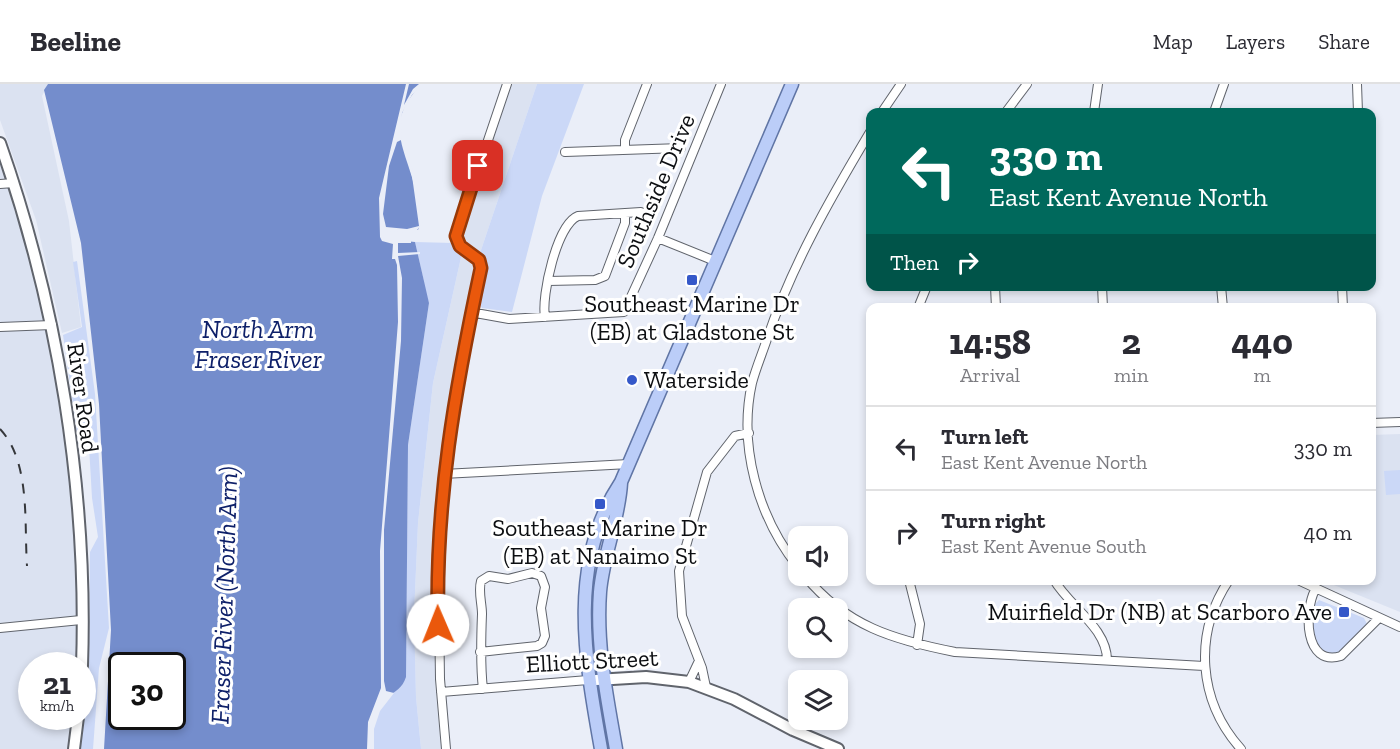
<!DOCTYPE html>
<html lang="en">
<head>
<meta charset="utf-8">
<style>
  :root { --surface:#fff; --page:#f2f2f3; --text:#2b2b33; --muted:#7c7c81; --line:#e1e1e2 }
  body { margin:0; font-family:"Zilla Slab",serif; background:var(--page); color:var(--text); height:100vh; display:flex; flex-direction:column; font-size:22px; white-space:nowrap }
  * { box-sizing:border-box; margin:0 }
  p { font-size:20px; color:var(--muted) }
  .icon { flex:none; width:33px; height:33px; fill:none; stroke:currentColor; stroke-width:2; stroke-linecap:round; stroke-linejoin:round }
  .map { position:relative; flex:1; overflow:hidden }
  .sheet { position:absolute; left:866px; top:219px; width:510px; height:282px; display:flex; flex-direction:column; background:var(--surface); border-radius:12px; box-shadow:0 3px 9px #0003 }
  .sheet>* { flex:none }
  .top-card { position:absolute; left:866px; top:24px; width:510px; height:183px; border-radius:12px; box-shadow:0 3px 9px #0003; background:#00695c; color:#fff; overflow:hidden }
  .buttons { position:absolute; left:788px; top:442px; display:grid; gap:12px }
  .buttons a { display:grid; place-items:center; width:60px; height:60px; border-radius:12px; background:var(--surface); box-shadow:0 3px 9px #0003; font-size:30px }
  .speed { position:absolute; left:18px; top:568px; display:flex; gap:12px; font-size:30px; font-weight:700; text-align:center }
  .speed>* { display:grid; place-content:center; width:78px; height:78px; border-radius:50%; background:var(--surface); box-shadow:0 3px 9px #0003; line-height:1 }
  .speed small { font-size:15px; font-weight:400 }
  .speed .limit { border:3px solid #111; border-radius:9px; background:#fff; color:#111 }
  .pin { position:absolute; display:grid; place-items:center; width:51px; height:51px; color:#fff; margin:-26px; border-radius:12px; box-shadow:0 3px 9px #0006 }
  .me { position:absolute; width:66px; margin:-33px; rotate:359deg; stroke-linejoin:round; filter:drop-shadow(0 0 4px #0008) }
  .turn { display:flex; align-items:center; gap:21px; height:126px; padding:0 24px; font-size:27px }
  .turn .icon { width:78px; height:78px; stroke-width:2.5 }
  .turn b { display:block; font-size:42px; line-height:51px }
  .then { display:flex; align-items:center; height:57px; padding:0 24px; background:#0003; gap:12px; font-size:22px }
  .eta { display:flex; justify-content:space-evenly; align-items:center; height:102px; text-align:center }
  .eta b { font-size:36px; font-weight:800; line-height:42px }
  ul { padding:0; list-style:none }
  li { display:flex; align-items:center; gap:18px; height:84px; padding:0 24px; border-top:2px solid var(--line) }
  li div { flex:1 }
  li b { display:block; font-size:22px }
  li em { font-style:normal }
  header { display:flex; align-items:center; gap:36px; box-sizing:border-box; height:84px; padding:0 30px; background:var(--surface); border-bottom:2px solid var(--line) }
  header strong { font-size:28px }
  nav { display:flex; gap:33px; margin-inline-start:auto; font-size:21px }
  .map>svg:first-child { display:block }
</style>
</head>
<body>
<header>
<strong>Beeline</strong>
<nav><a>Map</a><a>Layers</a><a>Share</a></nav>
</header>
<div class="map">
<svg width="1400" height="665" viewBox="0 0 1400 665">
  <rect width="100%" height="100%" fill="#eaeef8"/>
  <path fill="#dbe2f1" d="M 0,0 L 48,0 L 42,12 L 69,137 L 81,243 L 62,249 L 36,136 L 0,36 Z
    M 512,0 L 537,0 L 480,169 L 466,160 L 461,151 Z
    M 0,59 L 39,182 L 76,422 L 82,582 L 32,582 L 32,633 L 78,633 L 74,665 L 0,665 Z
    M 462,169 L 475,178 L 476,185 L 459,260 L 444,349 L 434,466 L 435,599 L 441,665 L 421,665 L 416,613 L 414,531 L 418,439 L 433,299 Z
    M 1400,350 L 1400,528 L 1324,497 L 1371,496 L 1371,351 Z"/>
  <path fill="#cbd8f7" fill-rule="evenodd" d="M 537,0 L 584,0 L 542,112 L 512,228 L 482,224 L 478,219 L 486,180 L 480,169 Z
    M 400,158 L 411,159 L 424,198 L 415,158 L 453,159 L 462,169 L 433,299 L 418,439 L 414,531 L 416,613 L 421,665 L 373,665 C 372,642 376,625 393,609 L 386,607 L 383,575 L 384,446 L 401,257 L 402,194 L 398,159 ZM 426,209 L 429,219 L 408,361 L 406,578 L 402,501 L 407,352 L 424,251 Z
    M 77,177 L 95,310 L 109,544 L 99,584 L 93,665 L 80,665 L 89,590 L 90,468 L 98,453 L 92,414 L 89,362 L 77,348 L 63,251 L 82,243 L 73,178 Z
    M 1400,386 L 1400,410 L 1386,411 L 1384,387 Z
    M 1319,516 L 1364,534 L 1367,540 L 1338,569 C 1311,572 1314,542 1312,523 Z"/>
  <path fill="#748dcc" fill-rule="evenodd" d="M 48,0 L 422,0 C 379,42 410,68 418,118 C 420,128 422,136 418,146 L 383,145 L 385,155 L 415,158 L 429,219 L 408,361 L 406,593 C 402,605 396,606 387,614 C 373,627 373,647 373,665 L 104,665 L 111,546 L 99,320 L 81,159 L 44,6 ZM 122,582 L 172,582 L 172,633 L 122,633 Z"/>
  <path fill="#eaeef8" d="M 406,0 L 409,0 L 404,21 L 413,5 L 419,0 L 425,0 L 412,11 L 402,29 L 401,56 L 397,58 L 389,82 L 383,130 L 386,143 L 407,145 L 419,142 L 412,92 L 405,68 L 417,95 L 423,138 L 415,149 L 385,147 L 385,153 L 411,155 L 411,159 L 398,159 L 398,169 L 420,168 L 420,170 L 398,172 L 402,194 L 401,257 L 384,446 L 384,597 L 386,607 L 394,609 L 380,627 L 374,645 L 374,665 L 367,665 L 368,638 L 381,604 L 380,467 L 398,238 L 397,181 L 395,175 L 392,175 L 393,160 L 382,157 L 380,153 L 379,114 Z"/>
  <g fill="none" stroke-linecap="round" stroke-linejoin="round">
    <g stroke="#60646c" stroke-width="10">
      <path id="minor" d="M 1357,0 L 1358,28
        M 882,28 L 901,0
        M 1006,28 L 1027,0
        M 1094,28 L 1098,0
        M 1214,28 L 1224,0
        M 625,65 L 625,56 L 647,0
        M 565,68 L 681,64
        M 0,100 L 14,99
        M 658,154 L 715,177
        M 548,197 L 595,196 L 605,192 L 625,139 L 625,129
        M 995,202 L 996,224
        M 1102,202 L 1103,224
        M 1221,202 L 1223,224
        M 1342,202 L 1343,224
        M 918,224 L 927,202
        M 470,228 L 509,235 L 624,228 L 658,154 L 721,0
        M 545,233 C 541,212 557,140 578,132 L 641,128 L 647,131
        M 0,243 L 52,241
        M 1371,339 L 1400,338
        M 443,390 L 629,380
        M 798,483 C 758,433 738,362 752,299 C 756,284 762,270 767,255 C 792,181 830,115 870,48
        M 805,492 C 846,542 894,556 955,568 L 1204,582
        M 909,496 L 920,540 L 917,561
        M 1054,496 C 1070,523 1107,544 1107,576
        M 1229,496 C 1193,550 1198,617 1241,665
        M 1298,496 L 1400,543
        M 1315,506 C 1304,527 1304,583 1341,572 L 1379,534
        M 0,544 L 81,536
        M 480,568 L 537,562 L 542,559 L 545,552 L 541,524 L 545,503 L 541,492 L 532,489 L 508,495 L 489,492 L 481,497 C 478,508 482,519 482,530 C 481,555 480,580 483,605
        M 689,598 L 698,579
        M 706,603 L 702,584 L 682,532 L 679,487 L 707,388 L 735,352 L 749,349
        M 441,608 L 588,596
        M 446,665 L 440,595 L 438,454 L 449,346 L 481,180 C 475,167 459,166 456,151 L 507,0"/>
    </g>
    <g stroke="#60646c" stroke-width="14">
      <path id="tertiary" d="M 0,59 C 58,224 88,407 82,582
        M 596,596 L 646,593 L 689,598 L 734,615 L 793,646 L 838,665
        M 74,665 L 78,633"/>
    </g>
    <g stroke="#6075a5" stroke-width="15">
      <path id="primary" d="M 601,665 C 585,575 567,479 621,398 L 792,0
        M 616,665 C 607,613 596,561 600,508 C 603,471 619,436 621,399"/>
    </g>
    <use href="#minor" stroke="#fff" stroke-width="8"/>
    <use href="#tertiary" stroke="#fff" stroke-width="10"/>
    <use href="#primary" stroke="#bbcdf8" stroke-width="12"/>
    <path stroke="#35373b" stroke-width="2" stroke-dasharray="10 10" stroke-linecap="butt" d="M 0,345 C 31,378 24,440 27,482"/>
  </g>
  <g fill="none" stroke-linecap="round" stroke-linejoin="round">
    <g stroke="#983908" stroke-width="15">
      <path id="route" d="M 438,541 C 435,417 455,305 481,184 L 479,176 L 460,162 L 456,152 L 478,82"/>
    </g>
    <use href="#route" stroke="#ea580c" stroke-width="10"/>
  </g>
  <g fill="#3558c9" stroke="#fff" stroke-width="2">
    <rect x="686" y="190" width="12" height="12" rx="3"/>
    <circle cx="632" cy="296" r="6"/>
    <rect x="594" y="414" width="12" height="12" rx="3"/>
    <rect x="1338" y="522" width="12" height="12" rx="3"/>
  </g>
  <g text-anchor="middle" stroke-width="6" stroke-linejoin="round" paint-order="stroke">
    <g font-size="24" fill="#0c0e11" stroke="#fff">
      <text transform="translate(656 107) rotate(-67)" y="8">Southside Drive</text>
      <text transform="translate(83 314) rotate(82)" y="8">River Road</text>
      <text transform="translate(592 577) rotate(-3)" y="8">Elliott Street</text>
    </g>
    <g font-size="24" fill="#0c0e11" stroke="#fff">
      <text x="692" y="228">Southeast Marine Dr<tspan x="692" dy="28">(EB) at Gladstone St</tspan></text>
      <text x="644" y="304" text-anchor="start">Waterside</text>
      <text x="600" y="452">Southeast Marine Dr<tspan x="600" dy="28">(EB) at Nanaimo St</tspan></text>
      <text x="1332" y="536" text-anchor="end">Muirfield Dr (NB) at Scarboro Ave</text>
    </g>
    <g font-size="26" font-style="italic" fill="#0e2069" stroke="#fff">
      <text x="258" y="254">North Arm<tspan x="258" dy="30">Fraser River</tspan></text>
      <text transform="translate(224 511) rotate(-88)" y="9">Fraser River (North Arm)</text>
    </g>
  </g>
</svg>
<div class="buttons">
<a><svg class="icon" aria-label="sound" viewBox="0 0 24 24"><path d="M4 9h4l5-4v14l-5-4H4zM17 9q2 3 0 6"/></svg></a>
<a><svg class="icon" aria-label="search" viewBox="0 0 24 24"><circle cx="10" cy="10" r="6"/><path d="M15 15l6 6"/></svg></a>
<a><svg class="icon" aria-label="layers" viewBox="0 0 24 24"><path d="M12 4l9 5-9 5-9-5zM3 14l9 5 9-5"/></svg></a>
</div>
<div class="speed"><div>21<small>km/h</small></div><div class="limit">30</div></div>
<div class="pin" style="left:478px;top:82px;background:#d93025"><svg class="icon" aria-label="arrive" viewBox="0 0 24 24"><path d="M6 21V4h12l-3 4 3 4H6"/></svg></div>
<svg class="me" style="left:438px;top:541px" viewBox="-20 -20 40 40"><circle r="19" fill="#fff"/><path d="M0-13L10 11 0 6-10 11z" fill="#ea580c"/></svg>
<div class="top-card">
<div class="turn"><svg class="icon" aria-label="left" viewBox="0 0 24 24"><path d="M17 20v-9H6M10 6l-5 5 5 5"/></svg><div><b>330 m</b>East Kent Avenue North</div></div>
<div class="then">Then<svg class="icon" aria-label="right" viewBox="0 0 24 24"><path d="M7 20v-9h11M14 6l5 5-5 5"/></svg></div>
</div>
<section class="sheet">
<div class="eta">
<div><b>14:58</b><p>Arrival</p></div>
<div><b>2</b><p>min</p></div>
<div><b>440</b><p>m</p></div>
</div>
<ul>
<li><svg class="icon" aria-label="left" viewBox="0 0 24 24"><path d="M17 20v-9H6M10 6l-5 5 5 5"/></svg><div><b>Turn left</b><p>East Kent Avenue North</p></div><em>330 m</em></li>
<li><svg class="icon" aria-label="right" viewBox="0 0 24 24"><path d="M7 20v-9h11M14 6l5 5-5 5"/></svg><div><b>Turn right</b><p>East Kent Avenue South</p></div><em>40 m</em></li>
</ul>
</section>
</div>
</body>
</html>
